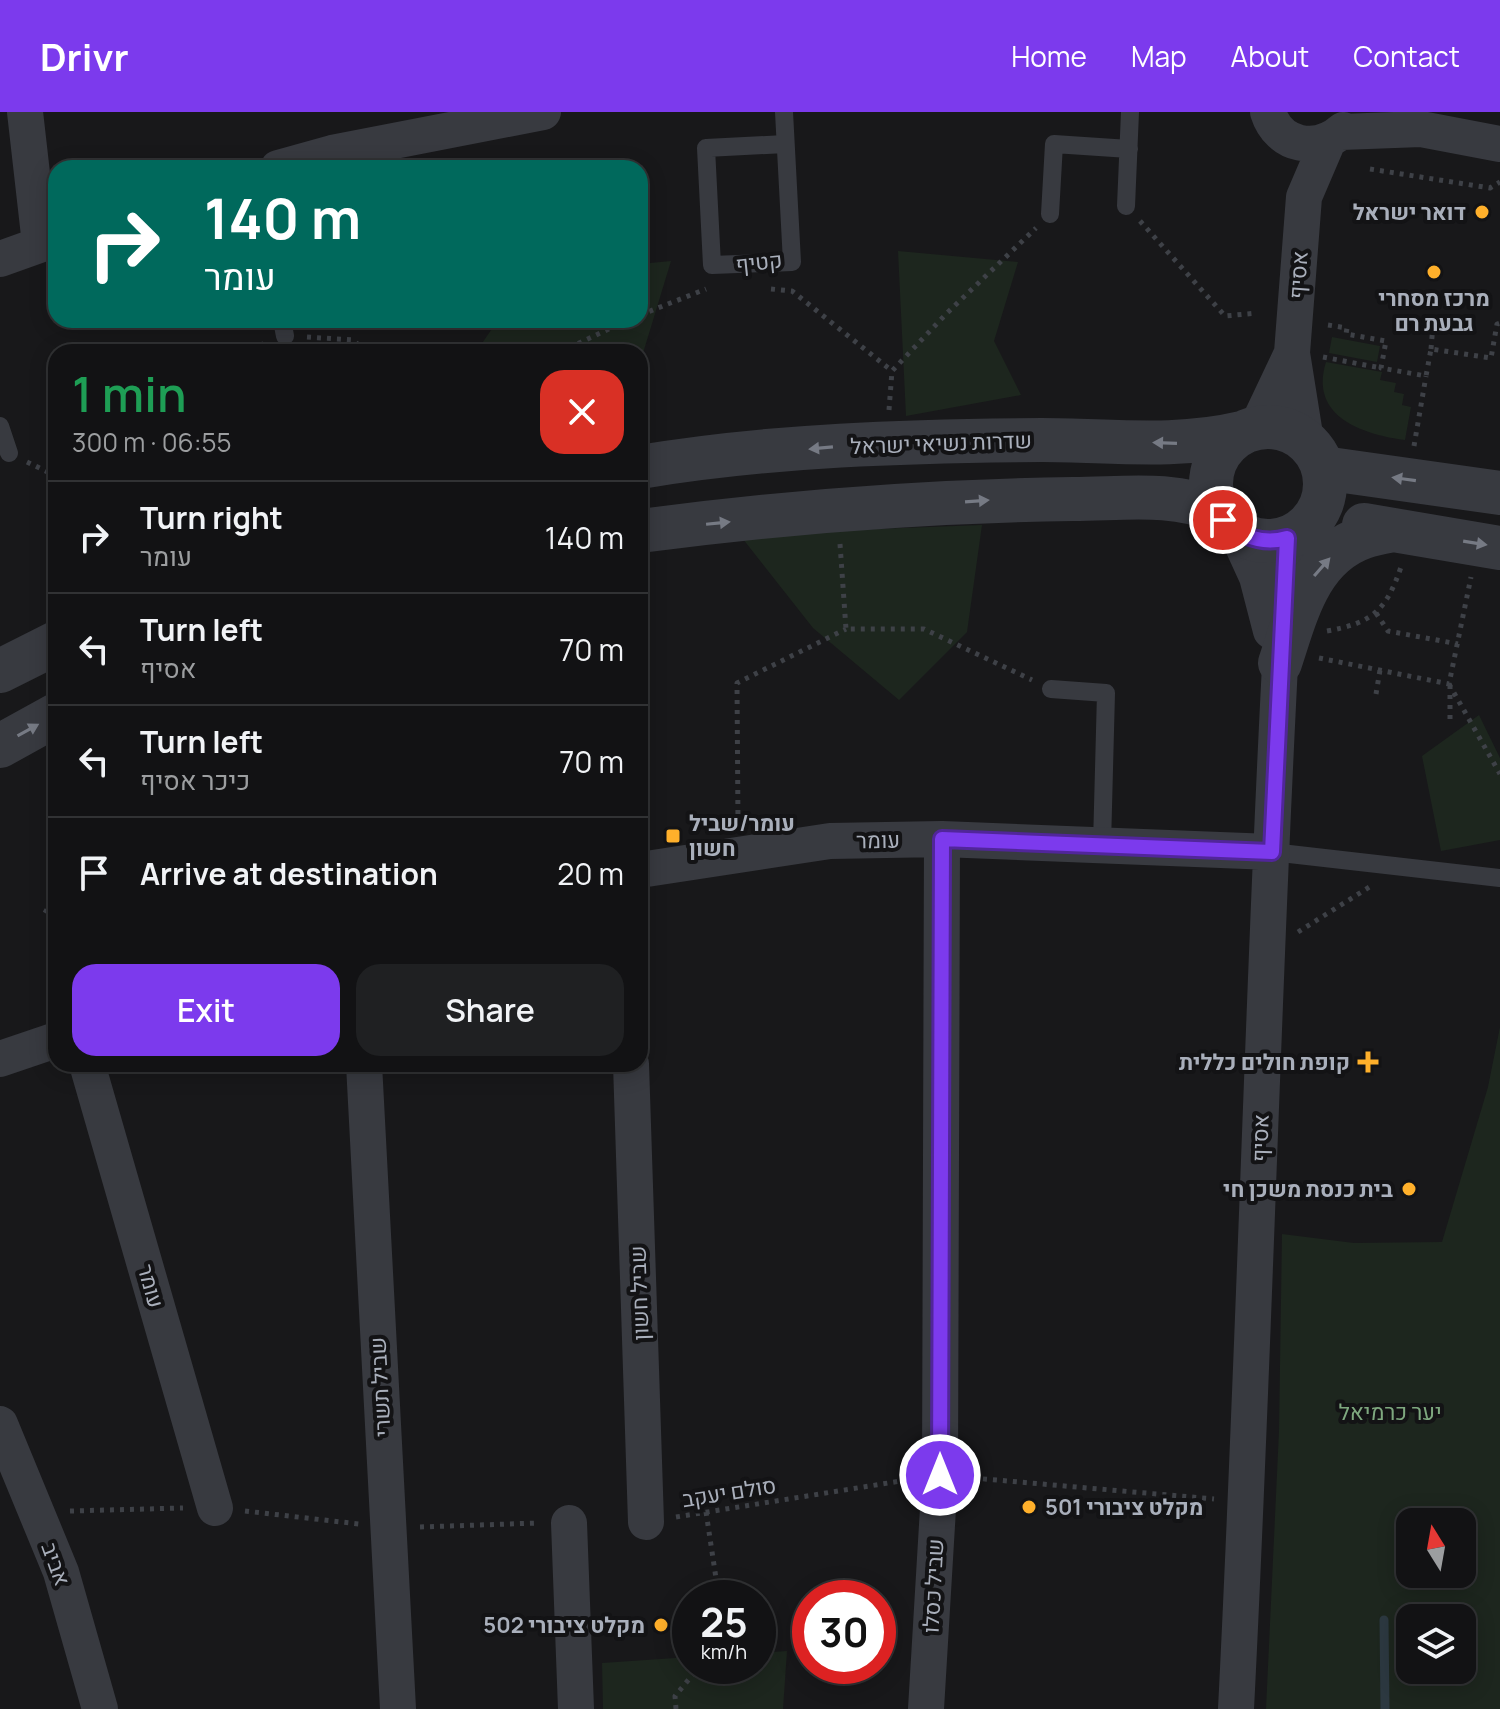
<!DOCTYPE html>
<html lang="en">
<head>
<meta charset="utf-8">
<style>
  :root { --surface:#121214; --page:#1f2022; --text:#f1f3f6; --muted:#9c9ea0; --line:#313234; --accent:#7c3aed }
  body { margin:0; font-family:Manrope,Heebo,sans-serif; background:var(--page); color:var(--text); height:100vh; display:flex; flex-direction:column; font-size:30px; white-space:nowrap }
  * { box-sizing:border-box; margin:0 }
  p { font-size:26px; color:var(--muted) }
  .icon { flex:none; width:44px; height:44px; fill:none; stroke:currentColor; stroke-width:2; stroke-linecap:round; stroke-linejoin:round }
  .map { position:relative; flex:1; overflow:hidden }
  .drawer { position:absolute; left:48px; top:232px; width:600px; height:728px; display:flex; flex-direction:column; background:var(--surface); border-radius:24px; box-shadow:0 4px 20px #0003,0 0 0 2px var(--line) }
  .drawer>* { flex:none }
  .top-card { position:absolute; left:48px; top:48px; width:600px; height:168px; border-radius:24px; box-shadow:0 4px 20px #0003,0 0 0 2px var(--line); background:#00695c; color:#fff; overflow:hidden }
  .needle { width:52px; rotate:349deg }
  .tools { position:absolute; left:1396px; top:1396px; display:grid; gap:16px }
  .tools a { display:grid; place-items:center; width:80px; height:80px; border-radius:16px; background:var(--surface); box-shadow:0 4px 20px #0003,0 0 0 2px var(--line); font-size:40px }
  .speed { position:absolute; left:672px; top:1468px; display:flex; gap:16px; font-size:40px; font-weight:700; text-align:center }
  .speed>* { display:grid; place-content:center; width:104px; height:104px; border-radius:50%; background:var(--surface); box-shadow:0 4px 20px #0003,0 0 0 2px var(--line); line-height:1 }
  .speed small { font-size:20px; font-weight:400 }
  .speed .limit { border:12px solid #d22; background:#fff; color:#111 }
  .pin { position:absolute; display:grid; place-items:center; width:68px; height:68px; color:#fff; margin:-34px; border:4px solid #fff; border-radius:50%; box-shadow:0 2px 8px #0007 }
  .me { position:absolute; width:88px; margin:-44px; rotate:0deg; stroke-linejoin:round; filter:drop-shadow(0 0 6px #0008) }
  .turn { display:flex; align-items:center; gap:28px; height:168px; padding:0 24px; font-size:36px }
  .turn .icon { width:104px; height:104px; stroke-width:2.5 }
  .turn b { display:block; font-size:56px; line-height:68px }
  .round { display:grid; place-items:center; flex:none; width:84px; height:84px; border-radius:24px; background:var(--page) }
  .summary { display:flex; align-items:center; justify-content:space-between; height:136px; padding:0 24px }
  h1 { font-size:48px; font-weight:600; line-height:60px; color:#1e9e55 }
  .cta { display:flex; gap:16px; margin-top:auto; padding:16px 24px }
  .cta a { flex:1; height:92px; border-radius:24px; background:var(--accent); color:#fff; font-size:32px; font-weight:600; line-height:92px; text-align:center }
  .cta a+a { background:var(--page); color:var(--text) }
  ul { padding:0; list-style:none }
  li { display:flex; align-items:center; gap:24px; height:112px; padding:0 24px; border-top:2px solid var(--line) }
  li div { flex:1 }
  li b { display:block; font-size:30px }
  li em { font-style:normal }
  header { display:flex; align-items:center; gap:48px; box-sizing:border-box; height:112px; padding:0 40px; background:var(--accent); color:#fff }
  header strong { font-size:38px }
  nav { display:flex; gap:44px; margin-inline-start:auto; font-size:28px }
  .map>svg:first-child { display:block }
</style>
</head>
<body>
<header>
<strong>Drivr</strong>
<nav><a>Home</a><a>Map</a><a>About</a><a>Contact</a></nav>
</header>
<div class="map">
<svg width="1500" height="1597" viewBox="0 0 1500 1597">
  <rect width="100%" height="100%" fill="#18181a"/>
  <path fill="#1d261e" fill-rule="evenodd" d="M 898,139 L 1018,150 L 994,229 L 1021,283 L 906,304 Z
    M 671,149 L 640,251 L 640,240 L 476,240 L 498,208 L 640,208 L 640,152 Z
    M 1332,225 L 1380,234 L 1377,250 L 1329,241 Z
    M 1326,250 L 1382,260 L 1380,268 L 1396,271 L 1394,280 L 1404,282 L 1402,293 L 1411,295 L 1405,328 C 1361,322 1309,304 1326,250 Z
    M 982,413 L 967,520 L 899,588 L 813,516 L 739,422 Z
    M 1479,603 L 1500,646 L 1500,728 L 1441,739 L 1422,644 Z
    M 1500,915 L 1500,1597 L 1266,1597 L 1279,1319 L 1282,1122 L 1354,1131 L 1442,1130 L 1488,975 ZM 1410,1410 L 1462,1410 L 1462,1462 L 1410,1462 ZM 1410,1506 L 1462,1506 L 1462,1558 L 1410,1558 Z
    M 787,1539 L 783,1597 L 603,1597 L 602,1551 L 690,1545 L 690,1554 L 758,1554 L 758,1541 Z"/>
  <g fill="none" stroke-linecap="round" stroke-linejoin="round">
    <path stroke="#2c3840" stroke-width="9" d="M 1384,1508 L 1385,1597"/>
    <path stroke="#3e4147" stroke-width="5" stroke-dasharray="4 6" stroke-linecap="butt" d="M 1370,57 L 1490,76 L 1500,70
      M 1140,109 L 1225,204 L 1257,201
      M 771,177 L 792,179 L 892,259
      M 640,203 L 706,177
      M 1328,213 L 1347,216 L 1346,222 L 1386,229 L 1381,256 L 1426,264 L 1431,237 L 1491,246 L 1497,212 L 1500,211
      M 307,225 L 353,228 L 367,240
      M 1431,237 L 1433,213
      M 241,240 L 266,231
      M 560,240 L 628,208
      M 1323,245 L 1381,256
      M 889,298 L 892,259 L 947,201 L 1036,116
      M 1414,334 L 1426,264
      M 27,350 L 56,364
      M 840,432 L 846,517 L 924,517 L 1032,568
      M 1376,501 L 1388,519 L 1458,532
      M 1327,519 C 1372,511 1386,499 1401,455
      M 1319,546 L 1449,572 L 1471,465
      M 1449,572 L 1500,662
      M 1450,573 L 1450,613
      M 1376,582 L 1380,558
      M 738,712 L 737,571 L 846,517
      M 45,801 L 56,781
      M 1298,820 L 1371,774
      M 973,1366 L 1214,1387
      M 70,1399 L 183,1396
      M 245,1399 L 359,1412
      M 706,1400 L 719,1486
      M 676,1405 L 907,1368
      M 420,1415 L 538,1411
      M 676,1597 L 675,1584 L 700,1554"/>
    <path stroke="#383a40" stroke-width="18" d="M 784,0 L 792,150 L 712,153 L 706,36 L 785,32
      M 1126,94 L 1130,0
      M 1050,102 L 1054,32 L 1129,37
      M 282,208 L 285,224
      M 0,314 L 9,341
      M 1051,577 L 1106,581 L 1102,733
      M 1272,740 L 1500,766"/>
    <path stroke="#383a40" stroke-width="36" d="M 25,0 L 40,132
      M 1268,0 C 1279,35 1317,41 1343,18
      M 1341,20 L 1421,17 L 1500,32
      M 278,56 L 332,41 L 543,0
      M 0,147 L 56,127
      M 1257,315 L 1292,241
      M 1306,329 L 1292,241 L 1304,85 L 1328,29
      M 1236,419 L 1257,465 L 1271,519
      M 640,758 L 830,729 L 942,727 L 1272,740
      M 0,947 L 56,928
      M 87,952 L 215,1396
      M 364,952 L 398,1597
      M 631,952 L 646,1410
      M 0,1312 L 61,1460 L 100,1597
      M 569,1411 L 576,1597
      M 926,1597 L 940,1363 L 942,727
      M 1236,1597 C 1256,1207 1264,816 1287,426"/>
    <path stroke="#383a40" stroke-width="44" d="M1211 372a57 57 0 1 1 114 0a57 57 0 1 1-114 0Z
      M 640,355 C 772,333 908,329 1042,328 C 1110,328 1175,337 1242,321
      M 1323,356 L 1500,381
      M 1364,413 L 1500,436
      M 640,419 C 783,400 929,389 1073,387 C 1122,387 1173,379 1218,399
      M 1280,551 C 1296,503 1309,444 1364,425 C 1373,422 1384,420 1394,418
      M 0,559 L 56,531
      M 0,634 L 56,603"/>
  </g>
  <defs><path id="oneway-solid" d="M-6-.8H1V-3.2L6.5 0L1 3.2V.8H-6Z" transform="scale(2)"/></defs>
  <g fill="#767a84">
    <use href="#oneway-solid" transform="translate(1165 331) rotate(-178)"/>
    <use href="#oneway-solid" transform="translate(821 336) rotate(175)"/>
    <use href="#oneway-solid" transform="translate(1404 367) rotate(-172)"/>
    <use href="#oneway-solid" transform="translate(977 389) rotate(-4)"/>
    <use href="#oneway-solid" transform="translate(718 411) rotate(-6)"/>
    <use href="#oneway-solid" transform="translate(1475 431) rotate(9)"/>
    <use href="#oneway-solid" transform="translate(1322 455) rotate(-49)"/>
    <use href="#oneway-solid" transform="translate(28 618) rotate(-29)"/>
  </g>
  <g fill="none" stroke-linecap="round" stroke-linejoin="round">
    <g stroke="#51269a" stroke-width="20">
      <path id="route" d="M 940,1363 L 942,727 L 1272,740 L 1287,426 C 1262,433 1242,425 1223,408"/>
    </g>
    <use href="#route" stroke="#7c3aed" stroke-width="14"/>
  </g>
  <g fill="#ffb02b" stroke="#131315" stroke-width="3">
    <circle cx="1482" cy="100" r="8"/>
    <circle cx="1434" cy="160" r="8"/>
    <rect x="665" y="716" width="16" height="16" rx="4"/>
    <path d="M1364 938h8v8h8v8h-8v8h-8v-8h-8v-8h8z"/>
    <circle cx="1409" cy="1077" r="8"/>
    <circle cx="1029" cy="1395" r="8"/>
    <circle cx="661" cy="1513" r="8"/>
  </g>
  <g text-anchor="middle" stroke-width="8" stroke-linejoin="round" paint-order="stroke">
    <g font-size="22" font-weight="bold" fill="#a9afbb" stroke="#131315" text-anchor="end">
      <text x="1466" y="108">דואר ישראל</text>
      <text x="1434" y="194" text-anchor="middle">מרכז מסחרי<tspan x="1434" dy="25">גבעת רם</tspan></text>
      <text x="689" y="719" text-anchor="start">עומר/שביל<tspan x="689" dy="25">חשון</tspan></text>
      <text x="1350" y="958">קופת חולים כללית</text>
      <text x="1393" y="1085">בית כנסת משכן חי</text>
      <text x="1045" y="1403" text-anchor="start">מקלט ציבורי 501</text>
      <text x="645" y="1521">מקלט ציבורי 502</text>
    </g>
    <g font-size="22" fill="#a9afbb" stroke="#131315">
      <text transform="translate(759 150) rotate(-6)" y="8">קטיף</text>
      <text transform="translate(1298 163) rotate(-86)" y="8">אסיף</text>
      <text transform="translate(941 331) rotate(-2)" y="8">שדרות נשיאי ישראל</text>
      <text transform="translate(878 728) rotate(-1)" y="8">עומר</text>
      <text transform="translate(1260 1026) rotate(-88)" y="8">אסיף</text>
      <text transform="translate(151 1174) rotate(74)" y="8">עומר</text>
      <text transform="translate(639 1181) rotate(-92)" y="8">שביל חשון</text>
      <text transform="translate(380 1275) rotate(-93)" y="8">שביל תשרי</text>
      <text transform="translate(729 1380) rotate(-9)" y="8">סולם יעקב</text>
      <text transform="translate(56 1452) rotate(70)" y="8">אביב</text>
      <text transform="translate(933 1474) rotate(-87)" y="8">שביל כסלו</text>
    </g>
    <g font-size="22" fill="#7ea87f" stroke="#131315">
      <text x="1390" y="1308">יער כרמיאל</text>
    </g>
  </g>
</svg>
<div class="tools">
<a><svg class="needle" viewBox="-14 -14 28 28"><path d="M0-13l5 13h-10z" fill="#e53935"/><path d="M0 13l5-13h-10z" fill="#9c9ea0"/></svg></a>
<a><svg class="icon" aria-label="layers" viewBox="0 0 24 24"><path d="M12 4l9 5-9 5-9-5zM3 14l9 5 9-5"/></svg></a>
</div>
<div class="speed"><div>25<small>km/h</small></div><div class="limit">30</div></div>
<div class="pin" style="left:1223px;top:408px;background:#d93025"><svg class="icon" aria-label="arrive" viewBox="0 0 24 24"><path d="M6 21V4h12l-3 4 3 4H6"/></svg></div>
<svg class="me" style="left:940px;top:1363px" viewBox="-20 -20 40 40"><circle r="17" fill="#7c3aed" stroke="#fff" stroke-width="3"/><path d="M0-11L8 9 0 5-8 9z" fill="#fff"/></svg>
<div class="top-card">
<div class="turn"><svg class="icon" aria-label="right" viewBox="0 0 24 24"><path d="M7 20v-9h11M14 6l5 5-5 5"/></svg><div><b>140 m</b>עומר</div></div>
</div>
<section class="drawer">
<div class="summary"><div><h1>1 min</h1><p>300 m · 06:55</p></div><a class="round" style="background:#d93025;color:#fff"><svg class="icon" aria-label="close" viewBox="0 0 24 24"><path d="M6 6l12 12M18 6L6 18"/></svg></a></div>
<ul>
<li><svg class="icon" aria-label="right" viewBox="0 0 24 24"><path d="M7 20v-9h11M14 6l5 5-5 5"/></svg><div><b>Turn right</b><p>עומר</p></div><em>140 m</em></li>
<li><svg class="icon" aria-label="left" viewBox="0 0 24 24"><path d="M17 20v-9H6M10 6l-5 5 5 5"/></svg><div><b>Turn left</b><p>אסיף</p></div><em>70 m</em></li>
<li><svg class="icon" aria-label="left" viewBox="0 0 24 24"><path d="M17 20v-9H6M10 6l-5 5 5 5"/></svg><div><b>Turn left</b><p>כיכר אסיף</p></div><em>70 m</em></li>
<li><svg class="icon" aria-label="arrive" viewBox="0 0 24 24"><path d="M6 21V4h12l-3 4 3 4H6"/></svg><div><b>Arrive at destination</b></div><em>20 m</em></li>
</ul>
<div class="cta"><a>Exit</a><a>Share</a></div>
</section>
</div>
</body>
</html>
